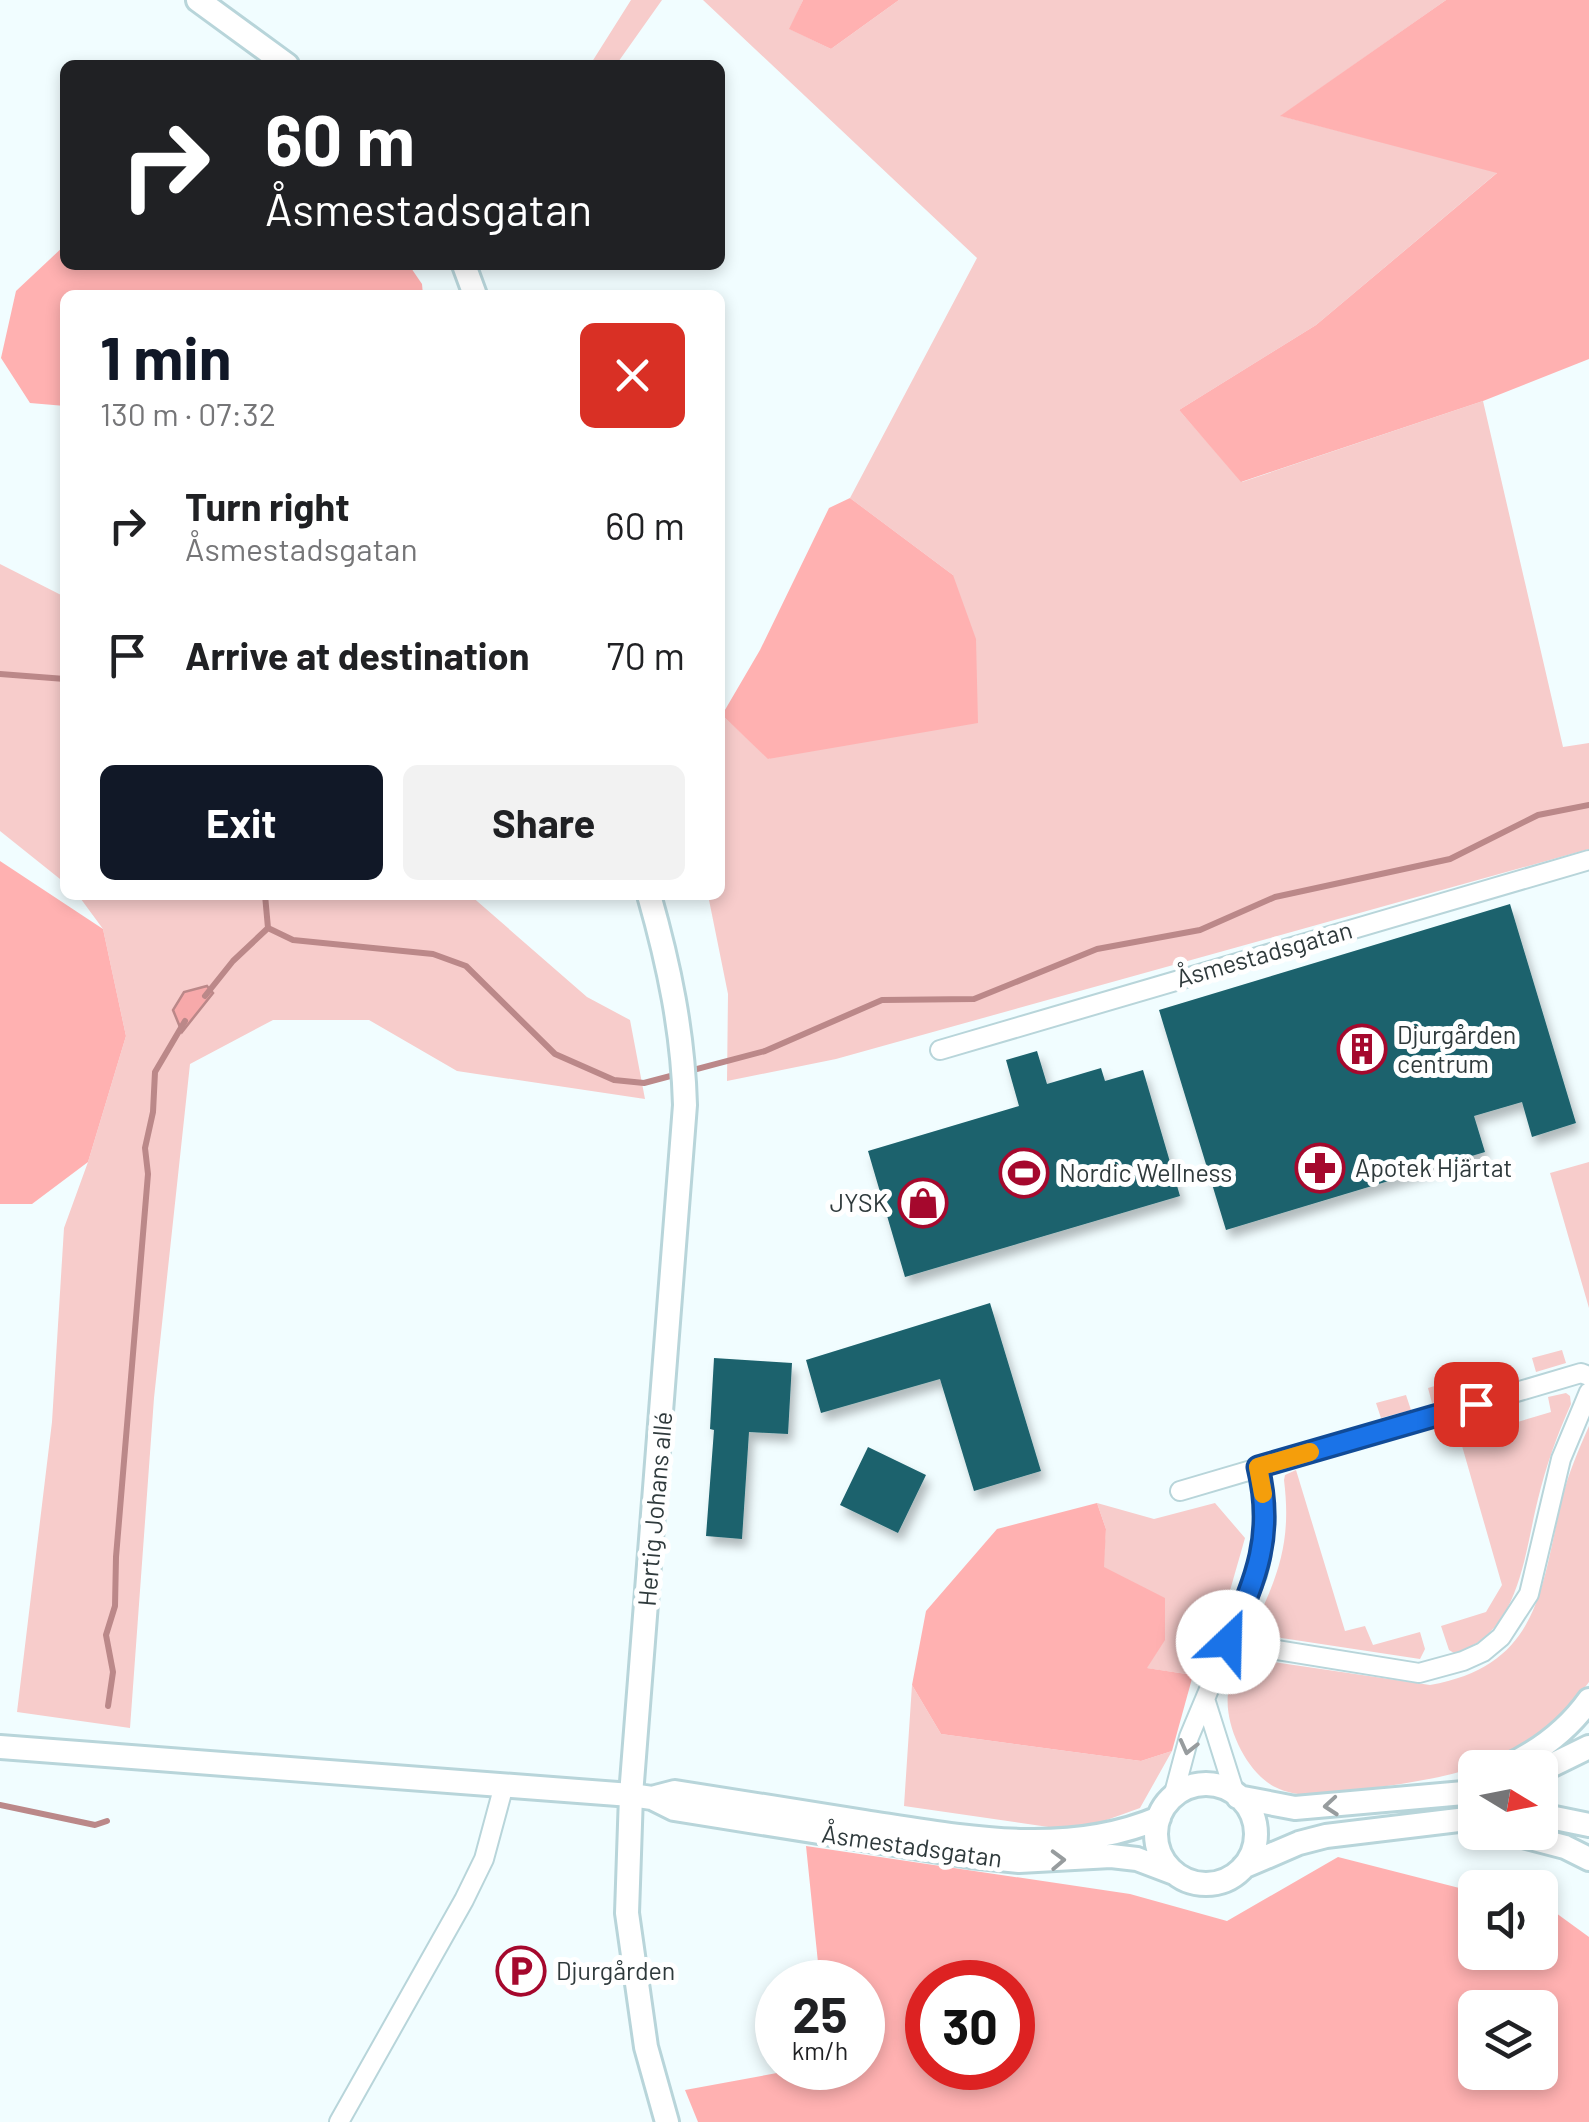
<!DOCTYPE html>
<html lang="en">
<head>
<meta charset="utf-8">
<style>
  :root { --surface:#fff; --page:#f2f2f2; --text:#202124; --muted:#757577; --accent:#111827 }
  body { margin:0; font-family:Barlow,sans-serif; background:var(--page); color:var(--text); height:100vh; display:flex; flex-direction:column; font-size:38px; white-space:nowrap }
  * { box-sizing:border-box; margin:0 }
  p { font-size:32px; color:var(--muted) }
  .icon { flex:none; width:55px; height:55px; fill:none; stroke:currentColor; stroke-width:2; stroke-linecap:round; stroke-linejoin:round }
  .map { position:relative; flex:1; overflow:hidden }
  .drawer { position:absolute; left:60px; top:290px; width:665px; height:610px; display:flex; flex-direction:column; background:var(--surface); border-radius:15px; box-shadow:0 5px 15px #0003 }
  .drawer>* { flex:none }
  .guide { position:absolute; left:60px; top:60px; width:665px; height:210px; border-radius:15px; box-shadow:0 5px 15px #0003; background:#202124; color:#fff; overflow:hidden }
  .needle { width:65px; rotate:100deg }
  .buttons { position:absolute; left:1458px; top:1750px; display:grid; gap:20px }
  .buttons a { display:grid; place-items:center; width:100px; height:100px; border-radius:15px; background:var(--surface); box-shadow:0 5px 15px #0003; font-size:50px }
  .speed { position:absolute; left:755px; top:1960px; display:flex; gap:20px; font-size:50px; font-weight:700; text-align:center }
  .speed>* { display:grid; place-content:center; width:130px; height:130px; border-radius:50%; background:var(--surface); box-shadow:0 5px 15px #0003; line-height:1 }
  .speed small { font-size:25px; font-weight:400 }
  .speed .limit { border:15px solid #d22; background:#fff; color:#111 }
  .pin { position:absolute; display:grid; place-items:center; width:85px; height:85px; color:#fff; margin:-42px; border-radius:20px; box-shadow:0 5px 15px #0006 }
  .me { position:absolute; width:110px; margin:-55px; rotate:24deg; stroke-linejoin:round; filter:drop-shadow(0 0 8px #0008) }
  .turn { display:flex; align-items:center; gap:35px; height:210px; padding:0 40px; font-size:45px }
  .turn .icon { width:130px; height:130px; stroke-width:2.5 }
  .turn b { display:block; font-size:70px; line-height:85px }
  .round { display:grid; place-items:center; flex:none; width:105px; height:105px; border-radius:15px; background:var(--page) }
  .headline { display:flex; align-items:center; justify-content:space-between; height:170px; padding:0 40px }
  h1 { font-size:60px; font-weight:700; line-height:75px; color:var(--accent) }
  .cta { display:flex; gap:20px; margin-top:auto; padding:20px 40px }
  .cta a { flex:1; height:115px; border-radius:15px; background:var(--accent); color:#fff; font-size:40px; font-weight:700; line-height:115px; text-align:center }
  .cta a+a { background:var(--page); color:var(--text) }
  ul { padding:0; list-style:none }
  li { display:flex; align-items:center; gap:30px; height:130px; padding:0 40px }
  li div { flex:1 }
  li b { display:block; font-size:38px }
  li em { font-style:normal }
  .map>svg:first-child { display:block }
</style>
</head>
<body>
<div class="map">
<svg width="1589" height="2122" viewBox="0 0 1589 2122">
  <defs>
    <filter id="shadow"><feDropShadow dx="4.5" dy="8" stdDeviation="5" flood-color="#0004"/></filter>
  </defs>
  <rect width="100%" height="100%" fill="#f1fdff"/>
  <path fill="#f7cccb" d="M 631,0 L 662,0 L 616,65 L 590,65 Z
    M 703,0 L 803,0 L 790,29 L 831,49 L 899,0 L 1446,0 L 1281,116 L 1498,172 L 1316,325 L 1179,410 L 1242,482 L 1483,401 L 1563,747 L 1589,743 L 1589,849 L 836,1059 L 727,1081 L 728,994 L 708,895 L 720,895 L 720,718 L 722,715 L 769,759 L 953,575 L 850,498 L 977,258 Z
    M 0,564 L 65,597 L 65,883 L 0,831 Z
    M 78,895 L 470,895 L 587,997 L 630,1020 L 645,1099 L 457,1071 L 369,1020 L 273,1020 L 190,1064 L 154,1398 L 130,1728 L 17,1712 L 52,1422 L 64,1228 L 88,1162 L 126,1036 L 103,929 Z
    M 1589,1162 L 1589,1308 L 1550,1173 Z
    M 1562,1350 L 1566,1363 L 1536,1372 L 1532,1358 Z
    M 1458,1379 L 1462,1394 L 1432,1403 L 1428,1388 Z
    M 1566,1393 L 1570,1396 L 1571,1404 C 1557,1435 1546,1466 1538,1499 C 1524,1554 1520,1635 1454,1653 L 1449,1650 L 1441,1626 L 1486,1612 L 1502,1585 L 1460,1439 L 1551,1412 L 1548,1397 Z
    M 1406,1395 L 1411,1410 L 1381,1418 L 1376,1403 Z
    M 1589,1426 L 1589,1682 C 1528,1765 1461,1776 1365,1789 C 1337,1793 1302,1801 1275,1787 C 1232,1766 1198,1661 1267,1661 L 1430,1685 C 1540,1666 1541,1588 1562,1499 C 1568,1474 1579,1449 1589,1426 Z
    M 1296,1470 L 1345,1631 L 1365,1626 L 1373,1645 L 1420,1632 L 1425,1649 L 1420,1659 L 1268,1636 L 1258,1629 L 1257,1620 C 1281,1570 1291,1536 1284,1480 L 1285,1475 Z
    M 1097,1503 L 1154,1519 L 1215,1503 L 1245,1538 L 1221,1622 L 1193,1675 L 1146,1668 L 1103,1567 L 1106,1529 Z
    M 912,1685 L 941,1734 L 1141,1761 L 1172,1751 L 1140,1808 L 1076,1831 L 904,1806 Z"/>
  <path fill="#ffb1b1" fill-rule="evenodd" d="M 803,0 L 899,0 L 831,49 L 789,29 Z
    M 1446,0 L 1589,0 L 1589,359 L 1483,401 L 1241,482 L 1179,410 L 1316,325 L 1497,173 L 1280,116 Z
    M 65,245 L 65,265 L 409,265 L 422,284 L 423,295 L 65,295 L 65,406 L 30,403 L 1,358 L 16,291 Z
    M 850,498 L 953,575 L 976,639 L 978,723 L 768,759 L 722,715 L 760,650 L 829,508 Z
    M 0,861 L 103,929 L 126,1036 L 88,1162 L 32,1204 L 0,1204 Z
    M 1097,1503 L 1106,1529 L 1104,1567 L 1165,1598 L 1165,1640 L 1147,1668 L 1193,1675 L 1172,1751 L 1141,1761 L 941,1734 L 912,1685 L 926,1611 L 997,1529 Z
    M 806,1846 L 1130,1894 L 1227,1921 L 1338,1857 L 1475,1892 L 1475,1952 L 1540,1952 L 1540,1909 L 1556,1913 L 1589,1937 L 1589,2122 L 698,2122 L 685,2090 L 804,2068 L 862,2068 L 862,1982 L 820,1982 ZM 1012,1982 L 1012,2068 L 928,2068 L 928,1982 ZM 1475,2008 L 1540,2008 L 1540,2072 L 1475,2072 Z"/>
  <path fill="#f7a9aa" stroke="#bb8889" stroke-width="2.5" d="M 207,986 L 213,993 L 182,1032 L 173,1010 L 184,992 Z"/>
  <g fill="none" stroke-linecap="round" stroke-linejoin="round">
    <path stroke="#bb8889" stroke-width="6" d="M 0,674 L 65,679
      M 265,895 L 268,928 L 293,940 L 433,954 L 466,966 L 555,1054 L 614,1080 L 644,1083 L 765,1051 L 882,1000 L 974,999 L 1097,949 L 1200,930 L 1275,897 L 1450,859 L 1538,815 L 1589,805
      M 205,996 L 233,961 L 268,928
      M 108,1706 L 113,1672 L 106,1635 L 115,1606 L 116,1557 L 148,1174 L 145,1148 L 153,1112 L 155,1072 L 185,1021
      M 0,1805 L 95,1825 L 107,1821"/>
  </g>
  <path fill="#1c626d" filter="url(#shadow)" d="M 1510,904 L 1576,1123 L 1532,1137 L 1522,1102 L 1474,1116 L 1485,1152 L 1226,1230 L 1159,1010 Z
    M 1037,1051 L 1047,1084 L 1101,1068 L 1105,1081 L 1143,1070 L 1180,1196 L 905,1277 L 868,1151 L 1019,1106 L 1006,1060 Z
    M 990,1303 L 1041,1471 L 974,1491 L 940,1379 L 821,1413 L 806,1360 Z
    M 714,1358 L 792,1363 L 788,1434 L 749,1432 L 742,1539 L 706,1536 L 714,1430 L 710,1429 Z
    M 868,1447 L 926,1475 L 898,1533 L 840,1505 Z"/>
  <g fill="none" stroke-linecap="round" stroke-linejoin="round">
    <g stroke="#b8d5da" stroke-width="22">
      <path id="minor" d="M 940,1050 L 1589,860
        M 1180,1491 L 1581,1373 L 1589,1376
        M 1228,1642 L 1419,1673 L 1463,1661 L 1483,1652 L 1501,1637 L 1529,1594 L 1561,1459 L 1589,1392
        M 1205,1699 L 1235,1794
        M 1173,1797 L 1189,1737 L 1257,1575 C 1267,1538 1267,1504 1257,1467
        M 339,2122 L 464,1900 L 484,1859 L 504,1785"/>
    </g>
    <g stroke="#b8d5da" stroke-width="28">
      <path id="tertiary" d="M 198,0 L 287,65
        M 464,265 L 475,295
        M 649,895 C 669,965 683,1032 685,1105 L 631,1795 L 627,1913 L 646,2047 L 667,2122
        M 0,1747 L 631,1795 L 652,1798 L 674,1809 L 970,1856 L 1019,1861 L 1111,1856 L 1137,1859 L 1174,1873
        M 1504,1768 C 1538,1752 1567,1731 1589,1700
        M 1540,1771 L 1589,1747
        M1156 1834a50 50 0 1 1 100 0a50 50 0 1 1-100 0Z
        M 1238,1797 L 1295,1808 L 1475,1792
        M 652,1798 L 675,1792 C 738,1802 801,1812 865,1822 C 962,1837 1065,1858 1159,1818
        M 1540,1815 L 1589,1825
        M 1507,1832 L 1565,1847 L 1589,1859
        M 1243,1867 L 1299,1843 L 1326,1836 L 1475,1818"/>
    </g>
    <use href="#minor" stroke="#fff" stroke-width="18"/>
    <use href="#tertiary" stroke="#fff" stroke-width="22"/>
  </g>
  <defs><path id="oneway-chevron" d="M-2-3.5L2.5 0L-2 3.5" fill="none" stroke-width="1.6" stroke-linecap="round" stroke-linejoin="round" transform="scale(2.5)"/></defs>
  <g stroke="#979c9e">
    <use href="#oneway-chevron" transform="translate(1188 1747) rotate(104)"/>
    <use href="#oneway-chevron" transform="translate(1331 1806) rotate(175)"/>
    <use href="#oneway-chevron" transform="translate(1058 1860) rotate(-2)"/>
  </g>
  <g fill="none" stroke-linecap="round" stroke-linejoin="round">
    <g stroke="#114b97" stroke-width="25">
      <path id="route" d="M 1228,1642 C 1255,1580 1275,1537 1258,1467 L 1476,1404"/>
    </g>
    <use href="#route" stroke="#1a73e8" stroke-width="18"/>
    <path stroke="#f59e0b" stroke-width="18" d="M 1263,1494 L 1258,1467 L 1310,1452"/>
  </g>
  <defs>
    <g id="building-ring" transform="scale(2.5)"><circle r="9.5" fill="#fff" stroke="#a5082d" stroke-width="1.5"/><path d="M-4-6H4V6H1V3H-1V6H-4ZM-2.5-4.3h1.7v1.8h-1.7ZM.8-4.3h1.7v1.8H.8ZM-2.5-1h1.7V.8h-1.7ZM.8-1h1.7V.8H.8Z" fill="#a5082d"/></g>
    <g id="pharmacy-ring" transform="scale(2.5)"><circle r="9.5" fill="#fff" stroke="#a5082d" stroke-width="1.5"/><path d="M-2-6h4v4h4v4h-4v4h-4v-4h-4v-4h4Z" fill="#a5082d"/></g>
    <g id="stadium-ring" transform="scale(2.5)"><circle r="9.5" fill="#fff" stroke="#a5082d" stroke-width="1.5"/><path d="M0-5a6.5 5 0 1 0 0 10a6.5 5 0 1 0 0-10ZM-3.5-1.8h7v3.6h-7Z" fill="#a5082d"/></g>
    <g id="shop-ring" transform="scale(2.5)"><circle r="9.5" fill="#fff" stroke="#a5082d" stroke-width="1.5"/><path d="M-5-2.5h2.3a2.7 3.5 0 0 1 5.4 0H5L5.5 6h-11ZM-1.5-2.5h3a1.5 2.3 0 0 0-3 0Z" fill="#a5082d"/></g>
    <g id="parking-ring" transform="scale(2.5)"><circle r="9.5" fill="#fff" stroke="#a5082d" stroke-width="1.5"/><path d="M-3.5-5.5H1a3.5 3.5 0 0 1 0 7H-1V5.5H-3.5ZM-1-3.4V-.6H.8a1.4 1.4 0 0 0 0-2.8Z" fill="#a5082d"/></g>
  </defs>
  <g fill-rule="evenodd">
    <use href="#building-ring" x="1362" y="1049"/>
    <use href="#pharmacy-ring" x="1320" y="1168"/>
    <use href="#stadium-ring" x="1024" y="1173"/>
    <use href="#shop-ring" x="923" y="1203"/>
    <use href="#parking-ring" x="521" y="1971"/>
  </g>
  <g text-anchor="middle" stroke-width="10" stroke-linejoin="round" paint-order="stroke">
    <g font-size="25" fill="#2f3a3c" stroke="#fff">
      <text transform="translate(1264 954) rotate(-16)" y="9">Åsmestadsgatan</text>
      <text transform="translate(655 1509) rotate(-85)" y="9">Hertig Johans allé</text>
      <text transform="translate(912 1846) rotate(8)" y="9">Åsmestadsgatan</text>
    </g>
    <g font-size="25" fill="#2f3a3c" stroke="#fff" text-anchor="start">
      <text x="1397" y="1044">Djurgården<tspan x="1397" dy="29">centrum</tspan></text>
      <text x="1355" y="1177">Apotek Hjärtat</text>
      <text x="1059" y="1182">Nordic Wellness</text>
      <text x="888" y="1212" text-anchor="end">JYSK</text>
      <text x="556" y="1980">Djurgården</text>
    </g>
  </g>
</svg>
<div class="buttons">
<a><svg class="needle" viewBox="-14 -14 28 28"><path d="M0-13l5 13h-10z" fill="#e53935"/><path d="M0 13l5-13h-10z" fill="#757577"/></svg></a>
<a><svg class="icon" aria-label="sound" viewBox="0 0 24 24"><path d="M4 9h4l5-4v14l-5-4H4zM17 9q2 3 0 6"/></svg></a>
<a><svg class="icon" aria-label="layers" viewBox="0 0 24 24"><path d="M12 4l9 5-9 5-9-5zM3 14l9 5 9-5"/></svg></a>
</div>
<div class="speed"><div>25<small>km/h</small></div><div class="limit">30</div></div>
<div class="pin" style="left:1476px;top:1404px;background:#d93025"><svg class="icon" aria-label="arrive" viewBox="0 0 24 24"><path d="M6 21V4h12l-3 4 3 4H6"/></svg></div>
<svg class="me" style="left:1228px;top:1642px" viewBox="-20 -20 40 40"><circle r="19" fill="#fff"/><path d="M0-13L10 11 0 6-10 11z" fill="#1a73e8"/></svg>
<div class="guide">
<div class="turn"><svg class="icon" aria-label="right" viewBox="0 0 24 24"><path d="M7 20v-9h11M14 6l5 5-5 5"/></svg><div><b>60 m</b>Åsmestadsgatan</div></div>
</div>
<section class="drawer">
<div class="headline"><div><h1>1 min</h1><p>130 m · 07:32</p></div><a class="round" style="background:#d93025;color:#fff"><svg class="icon" aria-label="close" viewBox="0 0 24 24"><path d="M6 6l12 12M18 6L6 18"/></svg></a></div>
<ul>
<li><svg class="icon" aria-label="right" viewBox="0 0 24 24"><path d="M7 20v-9h11M14 6l5 5-5 5"/></svg><div><b>Turn right</b><p>Åsmestadsgatan</p></div><em>60 m</em></li>
<li><svg class="icon" aria-label="arrive" viewBox="0 0 24 24"><path d="M6 21V4h12l-3 4 3 4H6"/></svg><div><b>Arrive at destination</b></div><em>70 m</em></li>
</ul>
<div class="cta"><a>Exit</a><a>Share</a></div>
</section>
</div>
</body>
</html>
